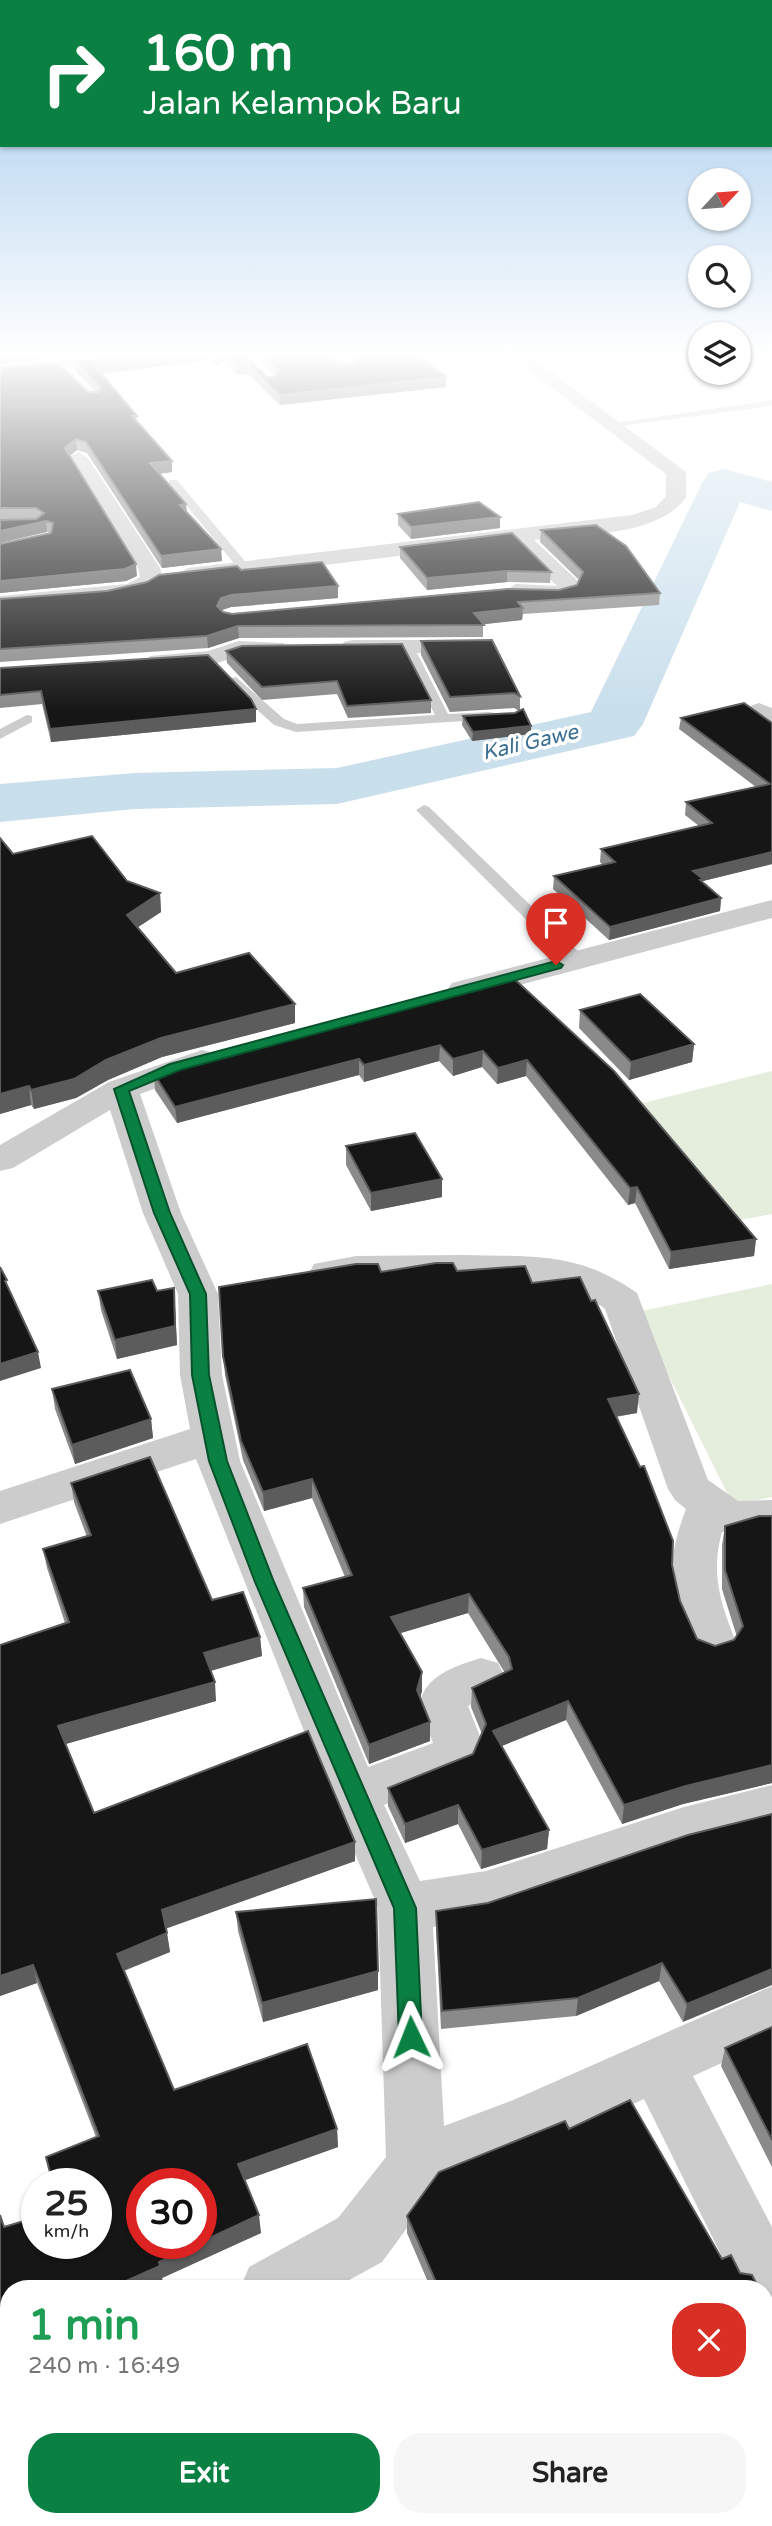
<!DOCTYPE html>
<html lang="en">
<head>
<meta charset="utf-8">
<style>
  :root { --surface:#fff; --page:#f6f6f6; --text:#222; --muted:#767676; --accent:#0b8043 }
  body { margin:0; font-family:"Varela Round",sans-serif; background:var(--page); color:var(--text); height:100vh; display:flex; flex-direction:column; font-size:26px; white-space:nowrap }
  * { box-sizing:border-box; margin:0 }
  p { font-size:23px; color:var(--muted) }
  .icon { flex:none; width:38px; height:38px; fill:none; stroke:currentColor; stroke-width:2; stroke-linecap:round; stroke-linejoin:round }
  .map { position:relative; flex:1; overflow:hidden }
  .side { position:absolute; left:0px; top:2280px; width:774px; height:247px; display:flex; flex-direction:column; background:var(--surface); border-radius:28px 28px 0 0; box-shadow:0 2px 5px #0004 }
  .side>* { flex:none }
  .hud { position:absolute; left:0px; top:0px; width:774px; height:147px; box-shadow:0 2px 5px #0004; background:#0b8043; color:#fff; overflow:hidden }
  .needle { width:46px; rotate:64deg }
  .controls { position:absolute; left:688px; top:168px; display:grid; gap:14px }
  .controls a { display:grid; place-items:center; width:63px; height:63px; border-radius:50%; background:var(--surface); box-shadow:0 2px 5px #0004; font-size:35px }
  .speed { position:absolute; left:21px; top:2168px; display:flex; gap:14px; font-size:35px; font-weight:700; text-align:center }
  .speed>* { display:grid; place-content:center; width:91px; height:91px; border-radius:50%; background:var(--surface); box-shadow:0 2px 5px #0004; line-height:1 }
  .speed small { font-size:18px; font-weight:400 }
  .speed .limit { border:10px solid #d22; background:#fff; color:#111 }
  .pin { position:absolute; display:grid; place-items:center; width:60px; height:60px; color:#fff; margin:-72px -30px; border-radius:50% 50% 50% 0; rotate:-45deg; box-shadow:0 0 7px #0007 }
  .pin .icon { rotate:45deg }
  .me { position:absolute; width:77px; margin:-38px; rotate:358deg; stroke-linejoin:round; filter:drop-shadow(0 0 5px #0008) }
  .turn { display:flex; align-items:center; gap:24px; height:147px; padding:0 28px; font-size:32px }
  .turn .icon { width:91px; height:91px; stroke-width:2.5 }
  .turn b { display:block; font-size:49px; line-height:60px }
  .round { display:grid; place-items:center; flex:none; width:74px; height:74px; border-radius:28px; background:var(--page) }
  .overview { display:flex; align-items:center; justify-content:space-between; height:119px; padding:0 28px }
  h1 { font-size:42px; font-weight:700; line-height:52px; color:#1e9e55 }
  .action { display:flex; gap:14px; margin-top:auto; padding:14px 28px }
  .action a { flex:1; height:80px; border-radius:28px; background:var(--accent); color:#fff; font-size:28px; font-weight:700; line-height:80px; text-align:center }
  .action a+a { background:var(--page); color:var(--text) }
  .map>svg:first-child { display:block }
</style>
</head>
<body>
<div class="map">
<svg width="772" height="2526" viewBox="0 0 772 2526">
  <rect width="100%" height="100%" fill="#fff"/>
  <path fill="#e5eddd" d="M 772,1071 L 772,1214 L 729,1222 L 635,1105 Z
    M 772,1284 L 772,1497 L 733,1505 L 637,1312 Z"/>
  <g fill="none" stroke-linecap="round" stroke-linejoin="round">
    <path fill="#c9dfec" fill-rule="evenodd" d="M 725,469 L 772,482 L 772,511 L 740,502 L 643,724 L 634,736 L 337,804 L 135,809 L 0,822 L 0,784 L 135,773 L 337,768 L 591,712 L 702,483 L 709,473 Z"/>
    <path fill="#ccc" fill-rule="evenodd" d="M 58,364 L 64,364 L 98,397 L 98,401 L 90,401 L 58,368 Z
      M 772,400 L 772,406 L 613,427 L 608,424 Z
      M 169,480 L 177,480 L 249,566 L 249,572 L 241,572 L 169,484 Z
      M 407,643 L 414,647 L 448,714 L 489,712 L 494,713 L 494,719 L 296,732 L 274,725 L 224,680 L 236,677 L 284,719 L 297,724 L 435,715 L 400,647 Z
      M 27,715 L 32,716 L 32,722 L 0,739 L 0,729 Z
      M 424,805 L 429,807 L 583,956 L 586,960 L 583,964 L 571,964 L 419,813 L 416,810 Z"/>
    <path fill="#ccc" fill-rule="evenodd" d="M 102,356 L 169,356 L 160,361 L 0,376 L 0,366 Z
      M 326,356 L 345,356 L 356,367 L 353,371 L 341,371 Z
      M 510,356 L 530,356 L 686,472 L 686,497 C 659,537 579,534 534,540 L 577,580 L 580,585 L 575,595 L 558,600 L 508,596 L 505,591 L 516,584 L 557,586 L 512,542 L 188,582 L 177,575 L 188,568 L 632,515 L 656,507 L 666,496 L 666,474 Z
      M 78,452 L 88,458 L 160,568 L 163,579 L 151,592 L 127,598 L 0,610 L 0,596 L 127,584 L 140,577 L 138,568 L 68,458 Z
      M 353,640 L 475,640 L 484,642 L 487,647 L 484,652 L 475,654 L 344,652 L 341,647 L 344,642 Z
      M 239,641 L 284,643 L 287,648 L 284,653 L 242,655 L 211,665 L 150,666 L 147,661 L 150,656 L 208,651 Z
      M 759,703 L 772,708 L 772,728 L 763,725 L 746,711 L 750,706 Z
      M 772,900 L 772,918 L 463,1000 L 452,997 L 447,990 L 452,983 Z
      M 202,1050 L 214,1053 L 219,1060 L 214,1067 L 140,1094 L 181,1213 L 218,1294 L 222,1375 L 240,1461 L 368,1767 L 433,1743 L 419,1708 C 422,1676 455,1666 481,1658 L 498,1663 L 505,1677 L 498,1691 L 468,1706 L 483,1744 L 470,1772 L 384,1805 L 420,1881 L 486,1871 L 684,1807 L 772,1785 L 772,1829 L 684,1851 L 486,1919 L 433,1927 L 444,2126 L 511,2101 L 772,1986 L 772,2040 L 693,2076 L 772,2227 L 772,2322 L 765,2319 L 765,2289 L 738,2289 L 644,2099 L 544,2145 L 437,2187 L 382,2262 L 333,2289 L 240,2289 L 249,2267 L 338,2218 L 386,2157 L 378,1907 L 329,1794 L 196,1459 L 0,1524 L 0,1491 L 190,1429 L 180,1375 L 178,1294 L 143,1213 L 110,1110 L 13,1168 L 0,1171 L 0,1145 L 109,1082 Z
      M 463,1255 C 533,1257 577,1251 637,1293 L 708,1480 L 738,1501 L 772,1500 L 772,1532 L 722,1532 C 710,1573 721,1606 737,1644 L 730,1657 L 713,1663 L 696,1657 C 668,1603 664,1566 686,1509 L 675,1500 L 668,1489 L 605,1309 L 582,1292 L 560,1283 L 463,1279 L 356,1280 L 328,1286 L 314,1282 L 309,1273 L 314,1264 L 356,1256 Z
      M 9,2385 L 9,2451 L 0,2455 L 0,2389 Z"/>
  </g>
  <path fill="#8a8a8a" d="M 132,356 L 247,356 L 267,377 L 275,377 L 256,356 L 333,356 L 339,363 L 353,364 L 354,362 L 349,356 L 420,356 L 446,377 L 446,387 L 280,405 L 248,374 L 237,375 L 225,361 L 217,367 L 210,360 L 101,374 L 137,416 L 137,423 L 172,472 L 158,474 L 186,504 L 187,512 L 221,549 L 222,561 L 162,568 L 87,453 L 77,450 L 69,456 L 137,576 L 126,581 L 0,593 L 0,544 L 50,533 L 26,519 L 0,519 L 0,368 L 87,392 L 96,392 L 76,372 L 75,361 Z
    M 398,514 L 500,517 L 500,528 L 411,539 L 398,525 Z
    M 541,530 L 660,593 L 659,605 L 523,614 L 522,620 L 483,624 L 483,637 L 239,638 L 208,648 L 0,662 L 0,599 L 107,591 L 241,570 L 338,586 L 338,598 L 231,607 L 222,610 L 223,612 L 232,614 L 559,590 L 577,585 L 579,580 L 540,542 Z
    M 400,547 L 551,572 L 550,583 L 507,582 L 427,590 L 400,558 Z
    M 421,641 L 520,696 L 520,711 L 531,726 L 531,734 L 472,741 L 462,725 L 463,716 L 515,713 L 519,711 L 514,708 L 450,712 L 421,655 Z
    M 226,651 L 431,700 L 431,713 L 348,718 L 337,694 L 262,700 L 227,663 Z
    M 0,668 L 256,722 L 51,742 L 42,704 L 0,708 Z
    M 681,718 L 772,723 L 772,864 L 703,881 L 703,883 L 721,898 L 720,911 L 609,940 L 553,889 L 554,876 L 603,865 L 600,862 L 601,849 L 699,826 L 685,815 L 686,802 L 756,787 L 679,729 Z
    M 13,854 L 127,881 L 160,893 L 161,912 L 138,927 L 176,973 L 295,1004 L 295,1023 L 162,1057 L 108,1080 L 76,1098 L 34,1109 L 31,1105 L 0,1114 Z
    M 510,975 L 756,1239 L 754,1256 L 669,1269 L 635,1203 L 628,1205 L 526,1076 L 497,1084 L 482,1067 L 453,1076 L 439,1061 L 364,1082 L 359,1075 L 177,1123 L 155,1090 L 154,1074 Z
    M 580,1010 L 694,1044 L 692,1062 L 629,1080 L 579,1028 Z
    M 346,1146 L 442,1197 L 371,1211 L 346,1165 Z
    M 457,1271 L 532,1283 L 637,1413 L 616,1417 L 672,1565 L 680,1601 L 697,1639 L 715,1646 L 734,1640 L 737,1637 L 722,1589 L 722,1545 L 725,1526 L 772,1783 L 683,1804 L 622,1824 L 566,1720 L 501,1746 L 549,1830 L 547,1849 L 481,1869 L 458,1824 L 405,1843 L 388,1806 L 388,1788 L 473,1754 L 482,1734 L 471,1707 L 472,1688 L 505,1673 L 468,1613 L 400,1633 L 422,1691 L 420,1697 L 430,1741 L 369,1764 L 304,1607 L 303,1588 L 345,1577 L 312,1498 L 264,1511 L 243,1460 L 225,1375 L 219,1287 L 381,1272 Z
    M 174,1288 L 177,1345 L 117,1359 L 101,1310 L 98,1291 L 157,1291 Z
    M 52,1389 L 151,1419 L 153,1438 L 75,1464 L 55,1409 Z
    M 71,1483 L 212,1600 L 260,1637 L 262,1656 L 211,1671 L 216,1701 L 66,1744 L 94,1813 L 355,1842 L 355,1861 L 166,1928 L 170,1952 L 124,1971 L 174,2090 L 337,2129 L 338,2147 L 245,2180 L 261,2233 L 162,2278 L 163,2283 L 149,2289 L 9,2289 L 4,2227 L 37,2244 L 96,2184 L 52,2184 L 46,2157 L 96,2137 L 37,1983 L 0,1996 L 0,1645 L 65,1623 L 47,1568 L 43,1549 L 87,1537 L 74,1502 Z
    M 772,1814 L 683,2022 L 659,1981 L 576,2016 L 441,2029 L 436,1929 L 436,1911 L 488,1903 Z
    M 236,1912 L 378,1971 L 378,1990 L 263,2022 L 238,1931 Z
    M 772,2027 L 772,2167 L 721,2066 L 725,2048 Z
    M 569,2129 L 722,2259 L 759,2289 L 431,2289 L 407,2233 L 407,2216 Z
    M 772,2313 L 772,2518 L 755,2526 L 642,2526 L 639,2518 L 765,2518 Z"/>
  <path fill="#5c5c5c" d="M 0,356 L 75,356 L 0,364 Z
    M 160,356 L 210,356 L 210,360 L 94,375 L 93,364 Z
    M 218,356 L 225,356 L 225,361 L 217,367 L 216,357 Z
    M 247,363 L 248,374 L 237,375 L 237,365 Z
    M 446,377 L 446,387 L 280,405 L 280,395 Z
    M 76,439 L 77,450 L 66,459 L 65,448 Z
    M 172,461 L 172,472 L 150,475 L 150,463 Z
    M 186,504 L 187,516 L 180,505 Z
    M 500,517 L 500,528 L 411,539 L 411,527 Z
    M 46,521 L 47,532 L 0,543 L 0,531 Z
    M 221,549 L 222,561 L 162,568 L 161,556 Z
    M 136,564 L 137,576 L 126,581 L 0,593 L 0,581 Z
    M 507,571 L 507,582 L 427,590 L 427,578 Z
    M 338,586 L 338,598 L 231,607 L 222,610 L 218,619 L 217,606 L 221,598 L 231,595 Z
    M 523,608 L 522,620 L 478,625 L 474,613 Z
    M 238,626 L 239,638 L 208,648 L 207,636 Z
    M 256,709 L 256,722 L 51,742 L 50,729 Z
    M 531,726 L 531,734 L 472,741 L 473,732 Z
    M 772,852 L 772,864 L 703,881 L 702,892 L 693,871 Z
    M 160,893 L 161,912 L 129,933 L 127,915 Z
    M 721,898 L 720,911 L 609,940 L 610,927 Z
    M 295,1004 L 295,1023 L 162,1057 L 108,1080 L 76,1098 L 34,1109 L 31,1090 L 161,1038 Z
    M 694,1044 L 692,1062 L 629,1080 L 631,1062 Z
    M 440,1045 L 439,1061 L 364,1082 L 364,1065 Z
    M 483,1051 L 482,1067 L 453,1076 L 453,1059 Z
    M 359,1059 L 359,1075 L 177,1123 L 175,1107 Z
    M 527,1060 L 526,1076 L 497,1084 L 498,1068 Z
    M 29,1086 L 31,1105 L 0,1114 L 0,1094 Z
    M 442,1179 L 442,1197 L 371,1211 L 371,1193 Z
    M 637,1187 L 635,1203 L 628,1205 L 630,1188 Z
    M 756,1239 L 754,1256 L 669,1269 L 671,1252 Z
    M 174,1288 L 177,1345 L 117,1359 L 115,1340 Z
    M 38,1352 L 41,1368 L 0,1381 L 0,1364 Z
    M 639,1394 L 637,1413 L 606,1418 L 608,1399 Z
    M 151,1419 L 153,1438 L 75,1464 L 72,1445 Z
    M 312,1479 L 312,1498 L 264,1511 L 263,1492 Z
    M 469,1594 L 468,1613 L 391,1636 L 391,1617 Z
    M 260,1637 L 262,1656 L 206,1672 L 204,1653 Z
    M 422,1672 L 422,1691 L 417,1709 L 417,1690 Z
    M 215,1682 L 216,1701 L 62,1745 L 58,1726 Z
    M 568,1701 L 566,1720 L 492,1750 L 493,1731 Z
    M 430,1722 L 430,1741 L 369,1764 L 369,1745 Z
    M 772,1765 L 772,1783 L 683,1804 L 622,1824 L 624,1805 L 686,1786 Z
    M 458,1805 L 458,1824 L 405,1843 L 405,1824 Z
    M 549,1830 L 547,1849 L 481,1869 L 482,1850 Z
    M 355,1842 L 355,1861 L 165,1929 L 162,1910 Z
    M 167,1933 L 170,1952 L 120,1972 L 117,1954 Z
    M 662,1963 L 659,1981 L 576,2016 L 578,1998 Z
    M 33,1965 L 37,1983 L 0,1996 L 0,1976 Z
    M 772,1969 L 772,1985 L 683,2022 L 687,2004 Z
    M 378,1971 L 378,1990 L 263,2022 L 262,2003 Z
    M 337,2129 L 338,2147 L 240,2182 L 238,2164 Z
    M 259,2215 L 261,2233 L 162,2278 L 163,2283 L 149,2289 L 108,2289 L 159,2262 L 198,2244 L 201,2244 L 201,2242 Z
    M 536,2282 L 536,2289 L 521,2289 Z
    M 9,2351 L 9,2370 L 0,2373 L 0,2355 Z
    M 772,2505 L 772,2518 L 755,2526 L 729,2526 L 745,2518 L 765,2518 L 765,2509 Z
    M 603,2518 L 628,2518 L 613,2526 L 588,2526 Z"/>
  <path fill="#161616" stroke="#5c5c5c" stroke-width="2" d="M 132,356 L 160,356 L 93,364 L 137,416 L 132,416 L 172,461 L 150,463 L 186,504 L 180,505 L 221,549 L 161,556 L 86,442 L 76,439 L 65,448 L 136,564 L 125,569 L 0,581 L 0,544 L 51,533 L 53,523 L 46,521 L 0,531 L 0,520 L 36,519 L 44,513 L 36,508 L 0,508 L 0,368 L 58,363 L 87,392 L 99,392 L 100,387 L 75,361 Z
    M 230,356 L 247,356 L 267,377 L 276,377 L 277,369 L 265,356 L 333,356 L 339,363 L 353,364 L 358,356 L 420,356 L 446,377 L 280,395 L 247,363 L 237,365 Z
    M 479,502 L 500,517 L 411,527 L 398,514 Z
    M 596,525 L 626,546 L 660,593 L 518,602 L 523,608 L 474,613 L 484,625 L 238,626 L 207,636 L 0,649 L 0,599 L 107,591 L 147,582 L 159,575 L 237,566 L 241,570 L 322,562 L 338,586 L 231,595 L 221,598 L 217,606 L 223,612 L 232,614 L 508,589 L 559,590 L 577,585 L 583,572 L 541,530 Z
    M 512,533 L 551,572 L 507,571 L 427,578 L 400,547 Z
    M 492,640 L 520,696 L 514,693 L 450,697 L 421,641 Z
    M 402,644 L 431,700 L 347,706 L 337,681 L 262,687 L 226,651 L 242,646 Z
    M 208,655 L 251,699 L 256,709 L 50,729 L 41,691 L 0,695 L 0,668 Z
    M 744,703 L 772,723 L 772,852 L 693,871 L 703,879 L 700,880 L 721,898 L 610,927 L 554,876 L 615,862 L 601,849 L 712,823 L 686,802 L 770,784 L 681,718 Z
    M 523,709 L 531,726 L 473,732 L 463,716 L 515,713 Z
    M 92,836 L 127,881 L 160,893 L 127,915 L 176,973 L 249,953 L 295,1004 L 161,1038 L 106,1060 L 74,1079 L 31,1090 L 29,1086 L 0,1094 L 0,838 L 13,854 Z
    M 510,975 L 614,1071 L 756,1239 L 671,1252 L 637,1187 L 630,1188 L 527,1060 L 498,1068 L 483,1051 L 453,1059 L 440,1045 L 364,1065 L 359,1059 L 175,1107 L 154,1074 L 187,1060 L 313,1027 L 326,1027 Z
    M 640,994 L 694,1044 L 631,1062 L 580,1010 Z
    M 415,1133 L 442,1179 L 371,1193 L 346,1146 Z
    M 436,1263 L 453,1263 L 457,1271 L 525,1266 L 532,1283 L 580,1277 L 591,1301 L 595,1300 L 639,1394 L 608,1399 L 640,1467 L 644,1466 L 673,1541 L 672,1565 L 680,1601 L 697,1639 L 715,1646 L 734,1640 L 743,1626 L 725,1570 L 725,1526 L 759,1516 L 772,1516 L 772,1765 L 686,1786 L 624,1805 L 568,1701 L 493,1731 L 549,1830 L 482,1850 L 458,1805 L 405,1824 L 388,1788 L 473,1754 L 486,1724 L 472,1688 L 512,1669 L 509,1657 L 469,1594 L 391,1617 L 422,1672 L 417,1690 L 430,1722 L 369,1745 L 303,1588 L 352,1575 L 312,1479 L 263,1492 L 241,1441 L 223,1356 L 219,1287 L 356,1264 L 378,1264 L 381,1272 Z
    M 0,1267 L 7,1280 L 5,1281 L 38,1352 L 0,1364 Z
    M 152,1280 L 157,1291 L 174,1288 L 175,1326 L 115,1340 L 98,1291 Z
    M 130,1370 L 151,1419 L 72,1445 L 52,1389 Z
    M 150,1457 L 212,1600 L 243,1592 L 260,1637 L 204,1653 L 215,1682 L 58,1726 L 94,1813 L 308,1731 L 355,1842 L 162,1910 L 167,1933 L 117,1954 L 174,2090 L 307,2044 L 337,2129 L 238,2164 L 259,2215 L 201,2242 L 201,2184 L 142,2184 L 142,2244 L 198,2244 L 159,2262 L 160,2266 L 108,2289 L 9,2289 L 9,2351 L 0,2355 L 0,2215 L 4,2227 L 37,2217 L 37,2244 L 96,2244 L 96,2184 L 53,2184 L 46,2157 L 99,2136 L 33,1965 L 0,1976 L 0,1645 L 69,1622 L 43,1549 L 91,1535 L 71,1483 Z
    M 772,1814 L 772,1969 L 687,2004 L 662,1963 L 578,1998 L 442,2011 L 436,1911 L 488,1903 L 688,1835 Z
    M 376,1899 L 378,1971 L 262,2003 L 236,1912 Z
    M 772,2027 L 772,2140 L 725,2048 Z
    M 630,2100 L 722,2259 L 731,2255 L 740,2273 L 752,2275 L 759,2289 L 540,2289 L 536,2282 L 521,2289 L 439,2289 L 407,2216 L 439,2172 L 565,2121 L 569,2129 Z
    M 765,2300 L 772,2313 L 772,2505 L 765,2509 Z
    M 58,2518 L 603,2518 L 588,2526 L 41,2526 Z
    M 649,2518 L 745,2518 L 729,2526 L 653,2526 Z"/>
  <linearGradient id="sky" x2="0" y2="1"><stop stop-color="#9bc5ea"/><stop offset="0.5" stop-color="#fff"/><stop offset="1" stop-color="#fff" stop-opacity="0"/></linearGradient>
  <rect width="772" height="710" fill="url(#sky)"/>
  <path fill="#0b8043" stroke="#07532c" stroke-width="2" d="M 556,961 L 563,965 L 561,968 L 180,1070 L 129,1091 L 170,1213 L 206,1294 L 209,1375 L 227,1461 L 274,1582 L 416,1908 L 422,2037 L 419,2045 L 411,2048 L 402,2045 L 399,2037 L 394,1908 L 255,1582 L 209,1461 L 192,1375 L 190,1294 L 154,1213 L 114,1089 L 170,1064 Z"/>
  <g text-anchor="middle" stroke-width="7" stroke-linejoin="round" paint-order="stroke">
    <g font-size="21" font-style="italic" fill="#3c7093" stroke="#fff">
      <text transform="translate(530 742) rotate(-13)" y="7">Kali Gawe</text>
    </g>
  </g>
</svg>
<div class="controls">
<a><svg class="needle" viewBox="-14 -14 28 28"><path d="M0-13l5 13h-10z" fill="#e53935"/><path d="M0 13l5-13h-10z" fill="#767676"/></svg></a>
<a><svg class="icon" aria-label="search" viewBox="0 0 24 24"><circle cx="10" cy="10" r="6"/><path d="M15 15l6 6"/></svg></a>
<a><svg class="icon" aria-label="layers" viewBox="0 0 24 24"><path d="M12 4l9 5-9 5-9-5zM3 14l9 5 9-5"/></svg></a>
</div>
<div class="speed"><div>25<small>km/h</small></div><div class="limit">30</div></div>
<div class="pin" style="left:556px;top:965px;background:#d93025"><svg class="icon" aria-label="arrive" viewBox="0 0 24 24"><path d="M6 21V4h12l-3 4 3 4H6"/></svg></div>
<svg class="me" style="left:411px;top:2037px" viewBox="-20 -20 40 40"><path d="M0-17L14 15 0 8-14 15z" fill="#0b8043" stroke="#fff" stroke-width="4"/></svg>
<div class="hud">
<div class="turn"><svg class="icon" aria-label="right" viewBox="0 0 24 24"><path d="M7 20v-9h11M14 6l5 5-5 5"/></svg><div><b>160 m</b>Jalan Kelampok Baru</div></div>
</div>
<section class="side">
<div class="overview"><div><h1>1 min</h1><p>240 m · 16:49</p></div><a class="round" style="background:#d93025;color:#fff"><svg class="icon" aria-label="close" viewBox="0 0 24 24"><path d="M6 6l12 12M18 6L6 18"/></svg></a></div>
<div class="action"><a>Exit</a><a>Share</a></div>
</section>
</div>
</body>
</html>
